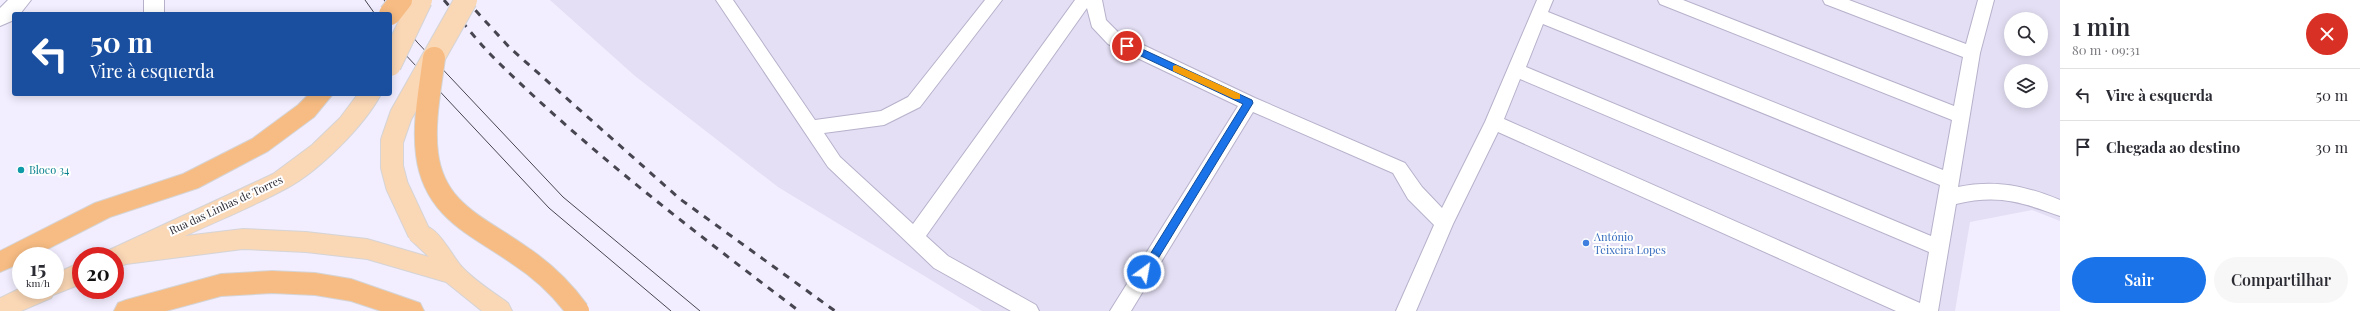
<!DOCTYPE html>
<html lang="pt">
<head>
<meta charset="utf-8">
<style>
  :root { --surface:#fff; --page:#f7f7f7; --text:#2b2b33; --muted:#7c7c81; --line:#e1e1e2; --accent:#1a73e8 }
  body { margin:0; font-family:"Playfair Display",serif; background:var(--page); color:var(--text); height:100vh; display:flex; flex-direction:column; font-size:15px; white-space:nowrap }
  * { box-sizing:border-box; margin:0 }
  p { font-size:13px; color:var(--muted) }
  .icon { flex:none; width:22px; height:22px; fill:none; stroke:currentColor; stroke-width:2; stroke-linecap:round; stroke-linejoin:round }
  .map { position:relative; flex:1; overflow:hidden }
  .drawer { display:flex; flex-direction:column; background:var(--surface); width:300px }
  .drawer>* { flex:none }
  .banner { position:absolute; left:12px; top:12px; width:380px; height:84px; border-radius:4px; box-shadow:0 2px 10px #0003; background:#1a4fa0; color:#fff; overflow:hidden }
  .fabs { position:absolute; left:2004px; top:12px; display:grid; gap:8px }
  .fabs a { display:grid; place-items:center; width:44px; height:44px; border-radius:50%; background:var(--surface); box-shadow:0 2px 10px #0003; font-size:20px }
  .speed { position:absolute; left:12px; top:247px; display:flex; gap:8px; font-size:20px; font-weight:700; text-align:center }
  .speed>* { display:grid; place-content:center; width:52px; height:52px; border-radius:50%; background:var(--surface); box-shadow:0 2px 10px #0003; line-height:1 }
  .speed small { font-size:10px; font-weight:400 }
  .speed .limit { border:6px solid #d22; background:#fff; color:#111 }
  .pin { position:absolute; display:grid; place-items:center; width:34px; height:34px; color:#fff; margin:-17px; border:2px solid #fff; border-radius:50%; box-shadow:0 1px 4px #0007 }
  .me { position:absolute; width:44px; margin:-22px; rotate:32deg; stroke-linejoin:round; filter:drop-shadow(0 0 3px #0008) }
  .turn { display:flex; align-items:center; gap:14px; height:84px; padding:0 12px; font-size:18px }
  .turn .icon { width:52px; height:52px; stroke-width:2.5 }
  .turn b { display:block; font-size:28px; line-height:34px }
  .round { display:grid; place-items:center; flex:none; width:42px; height:42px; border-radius:21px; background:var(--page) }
  .summary { display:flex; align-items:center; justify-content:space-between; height:68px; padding:0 12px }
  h1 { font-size:24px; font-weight:600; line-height:30px }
  .button { display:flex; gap:8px; margin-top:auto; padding:8px 12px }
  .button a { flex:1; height:46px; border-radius:24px; background:var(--accent); color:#fff; font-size:16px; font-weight:600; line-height:46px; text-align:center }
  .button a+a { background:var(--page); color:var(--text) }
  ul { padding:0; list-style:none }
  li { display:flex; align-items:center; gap:12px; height:52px; padding:0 12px; border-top:1px solid var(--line) }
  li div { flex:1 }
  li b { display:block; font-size:15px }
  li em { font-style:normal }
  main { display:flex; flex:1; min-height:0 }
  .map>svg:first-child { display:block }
</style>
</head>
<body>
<main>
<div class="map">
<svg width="2060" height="311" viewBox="0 0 2060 311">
  <rect width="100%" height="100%" fill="#f2eeff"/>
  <path fill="#e4dff4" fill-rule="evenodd" d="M 550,0 L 2060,0 L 2060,221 L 2032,210 L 1970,222 L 1955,311 L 982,311 L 778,187 L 635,76 ZM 2011,19 L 2041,19 L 2041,49 L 2011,49 ZM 2011,71 L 2041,71 L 2041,101 L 2011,101 Z"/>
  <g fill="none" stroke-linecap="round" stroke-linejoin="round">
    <g stroke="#b7b1cb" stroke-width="2">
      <path id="service" d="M 716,0 L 733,0 L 815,120 L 881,111 L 908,97 L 985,0 L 1002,0 L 920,107 L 884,125 L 824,133 L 840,157 L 913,224 L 1075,0 L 1102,0 L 1106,20 L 1120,34 L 1255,98 L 1405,163 L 1422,187 L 1442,208 L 1485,122 L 1537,0 L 1553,0 L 1548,12 L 1943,170 L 1952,120 L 1660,4 L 1658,0 L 1683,0 L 1954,106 L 1963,57 L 1825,4 L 1823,0 L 1849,0 L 1966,44 L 1978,0 L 1994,0 L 1980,53 L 1958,187 C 1995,179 2026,186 2060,200 L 2060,216 C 2021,202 1998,194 1956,204 L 1938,311 L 1896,311 L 1498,132 L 1453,224 L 1416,311 L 1396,311 L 1434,225 L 1408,199 L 1393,173 L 1253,112 L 1131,311 L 1110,311 L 1238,106 L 1108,44 L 1092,27 L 1087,8 L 926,236 L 948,256 L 1036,305 L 1039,311 L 1011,311 L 934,268 L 828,167 ZM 1543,24 L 1940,185 L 1931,236 L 1526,67 ZM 1520,79 L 1929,252 L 1920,303 L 1504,119 Z"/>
    </g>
    <g stroke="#b7b1cb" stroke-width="2">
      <path id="minor" d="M 8,0 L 31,0 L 20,14 L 14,14 L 14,20 L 0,26 L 0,8 Z
        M 144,0 L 164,0 L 164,14 L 144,14 Z"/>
    </g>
    <g stroke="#d5d4d6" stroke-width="2">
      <path id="primary" d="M 358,94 L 381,94 C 365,125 318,172 287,188 C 254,206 219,220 185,236 L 243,229 L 306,232 L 367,239 L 429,257 L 411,240 L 408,233 L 411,226 C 436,217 449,253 462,267 C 475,281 493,292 508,303 L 512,311 L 482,311 L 446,282 L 367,259 L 306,252 L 243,249 L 126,264 L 115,268 L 115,256 L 104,256 L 107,251 L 273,174 L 312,145 L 340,118 Z
        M 81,262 L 81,284 L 53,295 L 51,298 L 21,311 L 0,311 L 0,298 L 21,288 L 55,290 L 55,274 Z"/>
    </g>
    <g stroke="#d5d4d6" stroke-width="2">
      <path id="motorway" d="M 309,94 L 333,94 L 314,117 L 268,151 L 198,188 L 110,217 L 34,256 L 21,256 L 21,263 L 0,272 L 0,251 L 95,203 L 183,174 L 252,139 L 298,105 Z
        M 272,271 L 315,273 L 351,279 L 420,303 L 424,311 L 381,311 L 351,301 L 315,295 L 272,293 L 221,296 L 166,311 L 114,311 L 118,303 L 126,300 L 221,274 Z"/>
    </g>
    <use href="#service" fill="#fff" fill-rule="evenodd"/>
    <use href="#minor" fill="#fff" fill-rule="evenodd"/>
    <use href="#primary" fill="#fad7b5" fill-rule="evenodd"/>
    <use href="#motorway" fill="#f7bc83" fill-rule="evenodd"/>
    <path stroke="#474550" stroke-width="1" d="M 365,0 L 375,14
      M 384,0 L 417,42 L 563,197 L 700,311
      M 390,34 L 402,51 L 549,208 L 671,311"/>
    <path stroke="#474550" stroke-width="3" stroke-dasharray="7 7" stroke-linecap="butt" d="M 444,0 C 461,20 477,41 496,60 C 589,152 695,232 799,311
      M 466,0 L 510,48 L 680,199 L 835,311"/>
    <g stroke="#d5d4d6" stroke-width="24" stroke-linecap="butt">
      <path id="primary-bridge" d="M 390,65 L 421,0
        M 419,233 L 397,186 L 392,167 L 392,141 L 401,115 L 466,0"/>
    </g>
    <g stroke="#d5d4d6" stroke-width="24" stroke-linecap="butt">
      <path id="motorway-bridge" d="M 390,14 L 401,0
        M 434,58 C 430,89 423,123 427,154 C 434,211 478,226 519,255 C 542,270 562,289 578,311"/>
    </g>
    <use href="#primary-bridge" stroke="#fad7b5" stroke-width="22"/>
    <use href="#motorway-bridge" stroke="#f7bc83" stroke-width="22"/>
  </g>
  <path fill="#1a73e8" stroke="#114b97" d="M 1127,42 L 1252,100 L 1253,103 L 1148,275 L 1144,276 L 1140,272 L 1141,269 L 1243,104 L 1124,48 L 1124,43 Z"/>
  <path fill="#f59e0b" d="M 1176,65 L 1240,94 L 1240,99 L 1234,99 L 1173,71 L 1173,66 Z"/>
  <circle fill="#0f9aa8" stroke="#fefefe" stroke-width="1.5" cx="21" cy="170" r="4"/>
  <circle fill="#3f7fe0" stroke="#fefefe" stroke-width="1.5" cx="1586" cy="243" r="4"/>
  <g text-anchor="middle" stroke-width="4" stroke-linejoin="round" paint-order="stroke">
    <g font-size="11" fill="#0d838f" stroke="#fefefe" text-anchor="start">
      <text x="29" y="174">Bloco 34</text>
    </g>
    <g font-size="11" fill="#2c2a34" stroke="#fefefe">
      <text transform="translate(226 205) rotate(-25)" y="4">Rua das Linhas de Torres</text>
    </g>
    <g font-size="11" fill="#366cbe" stroke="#fefefe" text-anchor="start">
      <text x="1594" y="241">António<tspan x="1594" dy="13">Teixeira Lopes</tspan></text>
    </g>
  </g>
</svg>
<div class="fabs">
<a><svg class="icon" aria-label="search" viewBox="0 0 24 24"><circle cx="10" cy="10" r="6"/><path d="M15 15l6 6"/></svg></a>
<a><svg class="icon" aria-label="layers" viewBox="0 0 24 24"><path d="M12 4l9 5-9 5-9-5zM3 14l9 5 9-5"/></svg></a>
</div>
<div class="speed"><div>15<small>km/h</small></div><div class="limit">20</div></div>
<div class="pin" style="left:1127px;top:46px;background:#d93025"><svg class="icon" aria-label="arrive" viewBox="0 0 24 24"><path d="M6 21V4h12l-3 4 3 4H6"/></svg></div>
<svg class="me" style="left:1144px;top:272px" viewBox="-20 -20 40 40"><circle r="17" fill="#1a73e8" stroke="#fff" stroke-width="3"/><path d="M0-11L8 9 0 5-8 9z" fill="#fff"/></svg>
<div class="banner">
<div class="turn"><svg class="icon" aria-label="left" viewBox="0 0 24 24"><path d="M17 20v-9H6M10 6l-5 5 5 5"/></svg><div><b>50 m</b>Vire à esquerda</div></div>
</div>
</div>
<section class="drawer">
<div class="summary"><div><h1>1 min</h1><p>80 m · 09:31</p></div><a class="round" style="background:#d93025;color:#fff"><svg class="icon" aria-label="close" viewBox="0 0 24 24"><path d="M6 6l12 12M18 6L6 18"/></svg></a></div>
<ul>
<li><svg class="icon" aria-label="left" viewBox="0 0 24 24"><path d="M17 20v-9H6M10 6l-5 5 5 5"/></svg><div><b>Vire à esquerda</b></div><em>50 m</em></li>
<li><svg class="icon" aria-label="arrive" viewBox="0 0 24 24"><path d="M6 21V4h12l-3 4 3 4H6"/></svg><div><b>Chegada ao destino</b></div><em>30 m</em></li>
</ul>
<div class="button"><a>Sair</a><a>Compartilhar</a></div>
</section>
</main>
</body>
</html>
